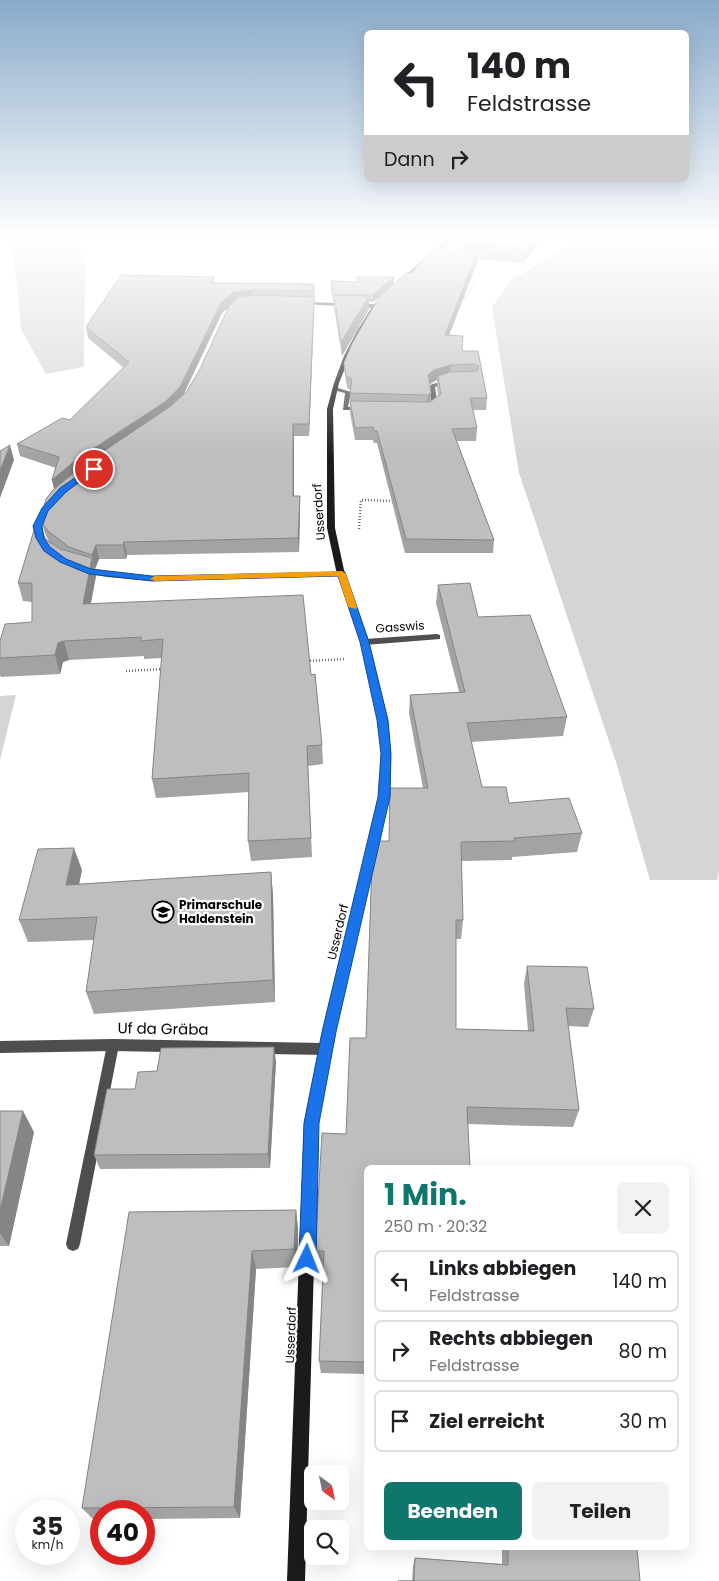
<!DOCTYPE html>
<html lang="de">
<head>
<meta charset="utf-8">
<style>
  :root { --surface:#fff; --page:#f2f2f2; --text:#202124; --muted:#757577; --line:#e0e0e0; --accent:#0f766e }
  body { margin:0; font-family:Poppins,sans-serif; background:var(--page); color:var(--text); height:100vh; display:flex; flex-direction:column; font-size:19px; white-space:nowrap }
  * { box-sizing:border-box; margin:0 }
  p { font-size:16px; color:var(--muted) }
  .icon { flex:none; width:28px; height:28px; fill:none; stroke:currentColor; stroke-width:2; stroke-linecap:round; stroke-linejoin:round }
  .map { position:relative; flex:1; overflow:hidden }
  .drawer { position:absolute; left:364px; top:1165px; width:325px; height:385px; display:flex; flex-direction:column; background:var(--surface); border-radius:8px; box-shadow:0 5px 20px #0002 }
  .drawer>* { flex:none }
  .top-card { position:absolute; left:364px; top:30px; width:325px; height:152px; border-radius:8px; box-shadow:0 5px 20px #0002; background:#fff; color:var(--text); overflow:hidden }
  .needle { width:32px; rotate:147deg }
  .controls { position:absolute; left:304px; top:1465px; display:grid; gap:10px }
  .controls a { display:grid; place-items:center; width:45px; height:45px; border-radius:8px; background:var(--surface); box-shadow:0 5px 20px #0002; font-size:25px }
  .speed { position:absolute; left:15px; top:1500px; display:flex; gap:10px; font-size:25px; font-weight:700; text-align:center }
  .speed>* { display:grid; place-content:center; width:65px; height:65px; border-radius:50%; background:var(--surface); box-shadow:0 5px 20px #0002; line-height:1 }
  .speed small { font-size:12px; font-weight:400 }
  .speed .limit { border:8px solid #d22; background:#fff; color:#111 }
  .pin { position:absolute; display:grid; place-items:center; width:42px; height:42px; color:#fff; margin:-21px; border:2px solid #fff; border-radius:50%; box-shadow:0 1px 5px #0007 }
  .me { position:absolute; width:55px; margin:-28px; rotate:2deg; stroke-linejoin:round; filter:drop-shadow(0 0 4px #0008) }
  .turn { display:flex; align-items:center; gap:18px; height:105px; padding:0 20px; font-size:22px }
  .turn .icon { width:65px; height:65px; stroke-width:2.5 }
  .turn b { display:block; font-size:35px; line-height:42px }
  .then { display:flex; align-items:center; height:48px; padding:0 20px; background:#0003; gap:10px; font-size:19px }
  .round { display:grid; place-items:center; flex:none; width:52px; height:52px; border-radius:8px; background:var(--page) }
  .summary { display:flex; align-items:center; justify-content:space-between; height:85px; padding:0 20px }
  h1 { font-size:30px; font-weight:700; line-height:38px; color:var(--accent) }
  .button { display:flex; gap:10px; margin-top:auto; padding:10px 20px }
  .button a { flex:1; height:58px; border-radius:8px; background:var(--accent); color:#fff; font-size:20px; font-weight:700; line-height:58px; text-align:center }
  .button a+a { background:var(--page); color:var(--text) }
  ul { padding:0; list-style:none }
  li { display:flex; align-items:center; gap:15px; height:62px; margin:0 10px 8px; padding:0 10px; border:2px solid var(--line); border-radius:8px }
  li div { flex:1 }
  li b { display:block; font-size:19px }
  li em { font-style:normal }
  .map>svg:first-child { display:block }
</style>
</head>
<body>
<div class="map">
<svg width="719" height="1581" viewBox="0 0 719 1581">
  <rect width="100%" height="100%" fill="#fff"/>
  <path fill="#d5d5d5" d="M 12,237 L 74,237 L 85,265 L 84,367 L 46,374 L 21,329 Z
    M 584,237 L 719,237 L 719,871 L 717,880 L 650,880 L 616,762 L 519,473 L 492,307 L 511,280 Z
    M 16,695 L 0,760 L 0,696 Z"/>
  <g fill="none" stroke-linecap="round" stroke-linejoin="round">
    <path stroke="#707070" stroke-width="1" stroke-dasharray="0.5 1" stroke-linecap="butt" d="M 464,284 L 474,286 L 465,297
      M 460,296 L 465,297 L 460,303"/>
    <path stroke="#707070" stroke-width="2.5" stroke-dasharray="1 2" stroke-linecap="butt" d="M 359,529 L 361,500 L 396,501
      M 307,661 L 344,659
      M 126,671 L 164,669"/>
    <path fill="#4e4e4e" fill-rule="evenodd" d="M 450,380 L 452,381 L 452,383 L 435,387 L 438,407 L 433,411 L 429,411 L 428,410 L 432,406 L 429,387 L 432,384 Z
      M 335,387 L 351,392 L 348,407 L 364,407 L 367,409 L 366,410 L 343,410 L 345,393 L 333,390 L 332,389 Z
      M 437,634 L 440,635 L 440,639 L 365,645 L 361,642 L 365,639 Z
      M 113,1039 L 117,1041 L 119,1045 L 80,1244 L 78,1249 L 73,1251 L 68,1249 L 66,1244 L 107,1045 L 109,1041 Z"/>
    <path fill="#4e4e4e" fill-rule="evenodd" d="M 450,237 L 455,237 L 402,283 L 398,283 L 398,281 Z
      M 380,298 L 384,299 L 375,308 L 302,304 L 300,303 L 302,302 L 374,304 Z
      M 45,504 L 52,506 L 41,526 L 47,543 L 43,545 L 39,543 L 33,526 Z
      M 80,568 L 152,577 L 341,572 L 345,574 L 341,576 L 152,581 L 107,577 L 80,572 Z
      M 113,1039 L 325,1043 L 329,1045 L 331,1049 L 329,1053 L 325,1055 L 113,1051 L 0,1053 L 0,1041 Z"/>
    <path fill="#1b1b1b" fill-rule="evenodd" d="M 372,307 L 377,308 L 350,356 L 339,383 L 333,409 L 335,528 L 344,570 L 369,642 L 388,720 L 391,753 L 389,797 L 338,1015 L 318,1123 L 305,1581 L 287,1581 L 304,1123 L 326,1015 L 379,797 L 381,753 L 378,720 L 361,642 L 336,570 L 327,528 L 327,409 L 334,383 L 344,356 L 357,331 Z"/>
  </g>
  <path fill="#a3a3a3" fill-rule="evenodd" d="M 468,237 L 543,237 L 523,263 L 477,259 L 477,263 L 449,336 L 462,351 L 478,351 L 487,398 L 486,410 L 472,410 L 477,428 L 476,441 L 457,441 L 494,540 L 493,553 L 405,553 L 377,443 L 374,443 L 373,440 L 355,440 L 350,413 L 350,390 L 347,388 L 345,375 L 344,363 L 379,297 L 373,302 L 369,302 L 369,309 L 342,356 L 334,308 L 334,301 L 333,301 L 331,288 L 331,281 L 394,283 L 412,273 L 458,250 L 462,250 L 462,244 ZM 437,380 L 437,388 L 438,396 L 430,402 L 431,393 L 429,385 L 433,382 Z
    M 214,277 L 214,283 L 314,284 L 315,295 L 309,436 L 294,436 L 294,496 L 300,509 L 299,552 L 127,555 L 126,559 L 99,559 L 95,569 L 94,569 L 96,576 L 91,603 L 311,675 L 322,745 L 323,764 L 308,766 L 312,857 L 251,861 L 248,841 L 249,792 L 156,798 L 152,779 L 162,658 L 144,659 L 144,656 L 69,660 L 63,662 L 60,674 L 1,677 L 0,675 L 0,641 L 32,622 L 32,602 L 23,601 L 18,583 L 48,541 L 50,543 L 46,536 L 42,523 L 54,489 L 52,480 L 56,468 L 20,456 L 17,444 L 70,420 L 124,368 L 88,338 L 86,327 ZM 228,308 L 200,369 L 187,391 L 184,394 L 222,313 Z
    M 438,585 L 478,617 L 567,717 L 563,736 L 471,742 L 482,787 L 509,803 L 582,833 L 577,852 L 512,857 L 512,860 L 461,861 L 463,920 L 461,939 L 456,939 L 456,1029 L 528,1031 L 524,984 L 527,966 L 594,1009 L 588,1027 L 568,1026 L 579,1110 L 573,1127 L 468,1124 L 366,1168 L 366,1374 L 321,1373 L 319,1361 L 323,1265 L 316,1266 L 315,1251 L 346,1134 L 366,1038 L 388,841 L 423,788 L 409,713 L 410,695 L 459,692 L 436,603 Z
    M 82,870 L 79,884 L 271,872 L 273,895 L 275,1002 L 94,1014 L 86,992 L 94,940 L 28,942 L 19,920 Z
    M 276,1061 L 270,1168 L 100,1169 L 94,1155 L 157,1071 Z
    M 0,1111 L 34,1132 L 9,1246 L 0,1246 Z
    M 296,1210 L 298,1229 L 297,1267 L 256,1269 L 240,1518 L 144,1519 L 144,1511 L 101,1511 L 101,1519 L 93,1519 L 82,1508 L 129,1212 Z
    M 502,1548 L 637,1548 L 412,1581 L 413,1566 L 415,1558 L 502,1564 Z"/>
  <path fill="#858585" d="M 539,237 L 543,237 L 523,263 L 524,256 Z
    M 477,252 L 477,263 L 444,347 L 445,335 Z
    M 394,277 L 394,284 L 373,302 L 373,295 Z
    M 252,290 L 253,300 L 234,303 L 222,313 L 181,399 L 55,492 L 52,480 L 221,303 L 233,292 Z
    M 369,296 L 369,309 L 342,356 L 341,342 Z
    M 314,297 L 314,307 L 309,436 L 309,424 Z
    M 451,365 L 450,377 L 438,376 L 437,380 L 433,382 L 427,387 L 428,375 L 434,370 Z
    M 431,393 L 430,405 L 427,407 L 428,395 Z
    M 293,424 L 294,436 L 294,509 L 293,496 Z
    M 10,445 L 14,460 L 0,498 L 0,471 Z
    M 300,496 L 300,509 L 299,552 L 298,538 Z
    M 124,542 L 127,555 L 126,559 L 123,545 Z
    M 96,545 L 99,559 L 95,569 L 92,555 Z
    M 92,558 L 96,576 L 87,622 L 83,604 Z
    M 64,641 L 69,660 L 63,662 L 60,674 L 55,655 L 58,643 Z
    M 74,848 L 82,870 L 74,908 L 66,885 Z
    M 271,872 L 273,895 L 275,1002 L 273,980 Z
    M 274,1047 L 276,1061 L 270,1168 L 268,1154 Z
    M 23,1111 L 34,1132 L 9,1246 L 0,1233 L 0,1211 Z
    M 296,1210 L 298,1229 L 297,1267 L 294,1249 Z
    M 252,1251 L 256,1269 L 240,1518 L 234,1507 Z"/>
  <path fill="#bebebe" stroke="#858585" d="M 468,237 L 539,237 L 524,256 L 458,250 L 516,252 L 520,250 L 516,247 L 462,244 Z
    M 434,248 L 477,252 L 445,335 L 463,336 L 462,351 L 478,351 L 487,398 L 470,398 L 477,428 L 452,429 L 494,540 L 406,539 L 377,431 L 374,431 L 373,427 L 355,428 L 350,401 L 430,402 L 441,394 L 438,376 L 450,372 L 477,371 L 479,367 L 475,364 L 451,365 L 434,370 L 428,375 L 431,393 L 428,395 L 350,393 L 352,379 L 346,376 L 344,363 L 352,344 L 380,296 L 406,273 L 412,273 Z
    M 121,275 L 214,277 L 211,283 L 314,284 L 314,291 L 252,290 L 233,292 L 221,303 L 180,387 L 165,402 L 76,460 L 52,480 L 59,457 L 17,444 L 62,418 L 70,420 L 129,362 L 86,327 Z
    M 357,277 L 394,277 L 373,295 L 333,295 L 331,281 L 358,282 Z
    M 252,295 L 314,297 L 309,424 L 293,424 L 293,496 L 300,496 L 298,538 L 124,542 L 123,545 L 96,545 L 92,555 L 69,547 L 48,531 L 42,523 L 42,513 L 46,499 L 53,490 L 83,465 L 171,406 L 187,391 L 200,369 L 229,306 L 238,297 Z
    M 334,295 L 369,296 L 341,342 Z
    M 10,445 L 0,471 L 0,451 Z
    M 35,527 L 48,541 L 60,549 L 92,558 L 83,604 L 303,595 L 311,675 L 315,674 L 322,745 L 307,746 L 311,838 L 248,841 L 249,773 L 152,779 L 163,639 L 141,641 L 141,637 L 64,641 L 58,643 L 55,655 L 0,658 L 0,641 L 5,624 L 32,622 L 32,583 L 18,583 Z
    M 470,583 L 478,617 L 530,615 L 567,717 L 467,723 L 482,787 L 506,787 L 509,803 L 569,798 L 582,833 L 514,838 L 515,841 L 461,842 L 463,920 L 456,920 L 456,1029 L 534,1031 L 527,966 L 587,967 L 594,1009 L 566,1008 L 579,1110 L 467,1107 L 470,1168 L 366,1168 L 366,1362 L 319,1361 L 324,1251 L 315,1251 L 322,1133 L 346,1134 L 350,1038 L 366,1038 L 372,862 L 377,841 L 389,841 L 390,788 L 428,788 L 410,695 L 465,692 L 438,585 Z
    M 74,848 L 66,885 L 271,872 L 273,980 L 86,992 L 97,917 L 19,920 L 38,849 Z
    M 274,1047 L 268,1154 L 94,1155 L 107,1089 L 135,1089 L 138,1072 L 157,1071 L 161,1048 Z
    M 0,1111 L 23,1111 L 0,1211 Z
    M 296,1210 L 294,1249 L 252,1251 L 234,1507 L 82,1508 L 129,1212 Z
    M 508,1548 L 637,1548 L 640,1581 L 398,1581 L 414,1581 L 415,1558 L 508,1565 Z"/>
  <linearGradient id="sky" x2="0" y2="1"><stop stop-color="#89aaca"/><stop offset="0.52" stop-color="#fff"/><stop offset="1" stop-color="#fff" stop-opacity="0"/></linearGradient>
  <rect width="719" height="458" fill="url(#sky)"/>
  <path fill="#1a73e8" stroke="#114b97" d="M 91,467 L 97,469 L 66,492 L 48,511 L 42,526 L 44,538 L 50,547 L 66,559 L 91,569 L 152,576 L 345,572 L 369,642 L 388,720 L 391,754 L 390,797 L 336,1032 L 319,1123 L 316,1259 L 313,1265 L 307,1267 L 301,1265 L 299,1259 L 304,1123 L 322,1032 L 378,797 L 381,754 L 377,720 L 360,642 L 338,576 L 152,581 L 89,574 L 60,562 L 44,551 L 36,538 L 33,526 L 42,508 L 60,488 Z"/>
  <path fill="#f59e0b" d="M 342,571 L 346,574 L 357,607 L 356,609 L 348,607 L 338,576 L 155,581 L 150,579 L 155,576 Z"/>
  <defs>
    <g id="school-ring" transform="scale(1.125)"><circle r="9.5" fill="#fff" stroke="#000" stroke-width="1.5"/><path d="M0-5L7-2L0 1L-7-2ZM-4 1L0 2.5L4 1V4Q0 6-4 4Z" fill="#000"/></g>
  </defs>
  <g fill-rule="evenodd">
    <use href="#school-ring" x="163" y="912"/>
  </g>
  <g text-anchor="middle" stroke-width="4.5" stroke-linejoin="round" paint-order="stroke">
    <g font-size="12" fill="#000" stroke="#fff">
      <text transform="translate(319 512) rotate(-94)" y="4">Usserdorf</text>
      <text transform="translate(400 627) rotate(-4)" y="4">Gasswis</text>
      <text transform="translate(338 932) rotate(-77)" y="4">Usserdorf</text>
      <text transform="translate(291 1335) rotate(-88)" y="4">Usserdorf</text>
    </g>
    <g font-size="12" font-weight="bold" fill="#000" stroke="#fff" text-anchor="start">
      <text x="179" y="909">Primarschule<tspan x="179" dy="14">Haldenstein</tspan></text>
    </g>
    <g font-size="15" fill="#000" stroke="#fff">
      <text transform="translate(163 1029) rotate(1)" y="5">Uf da Gräba</text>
    </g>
  </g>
</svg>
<div class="controls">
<a><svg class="needle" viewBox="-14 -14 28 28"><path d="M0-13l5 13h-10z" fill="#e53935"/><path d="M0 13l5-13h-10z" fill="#757577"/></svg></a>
<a><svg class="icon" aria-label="search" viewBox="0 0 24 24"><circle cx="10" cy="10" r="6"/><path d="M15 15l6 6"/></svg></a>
</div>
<div class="speed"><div>35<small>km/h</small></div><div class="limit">40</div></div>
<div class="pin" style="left:94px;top:469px;background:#d93025"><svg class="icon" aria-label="arrive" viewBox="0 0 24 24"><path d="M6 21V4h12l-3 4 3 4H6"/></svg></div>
<svg class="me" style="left:307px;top:1259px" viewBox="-20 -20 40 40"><path d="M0-17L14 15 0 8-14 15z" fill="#1a73e8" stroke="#fff" stroke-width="4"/></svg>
<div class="top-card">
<div class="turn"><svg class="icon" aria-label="left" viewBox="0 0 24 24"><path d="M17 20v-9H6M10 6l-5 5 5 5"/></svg><div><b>140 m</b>Feldstrasse</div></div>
<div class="then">Dann<svg class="icon" aria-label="right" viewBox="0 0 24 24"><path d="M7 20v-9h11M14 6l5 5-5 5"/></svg></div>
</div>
<section class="drawer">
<div class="summary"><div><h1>1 Min.</h1><p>250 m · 20:32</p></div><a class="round"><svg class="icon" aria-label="close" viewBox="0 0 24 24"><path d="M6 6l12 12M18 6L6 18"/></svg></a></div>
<ul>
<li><svg class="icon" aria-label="left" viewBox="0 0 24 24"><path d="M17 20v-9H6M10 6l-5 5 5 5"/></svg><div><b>Links abbiegen</b><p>Feldstrasse</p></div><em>140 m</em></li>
<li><svg class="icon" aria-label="right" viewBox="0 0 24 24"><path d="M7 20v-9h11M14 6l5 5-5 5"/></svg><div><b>Rechts abbiegen</b><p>Feldstrasse</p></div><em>80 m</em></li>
<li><svg class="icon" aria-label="arrive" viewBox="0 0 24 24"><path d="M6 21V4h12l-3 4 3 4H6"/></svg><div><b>Ziel erreicht</b></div><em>30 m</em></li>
</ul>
<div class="button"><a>Beenden</a><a>Teilen</a></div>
</section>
</div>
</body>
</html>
